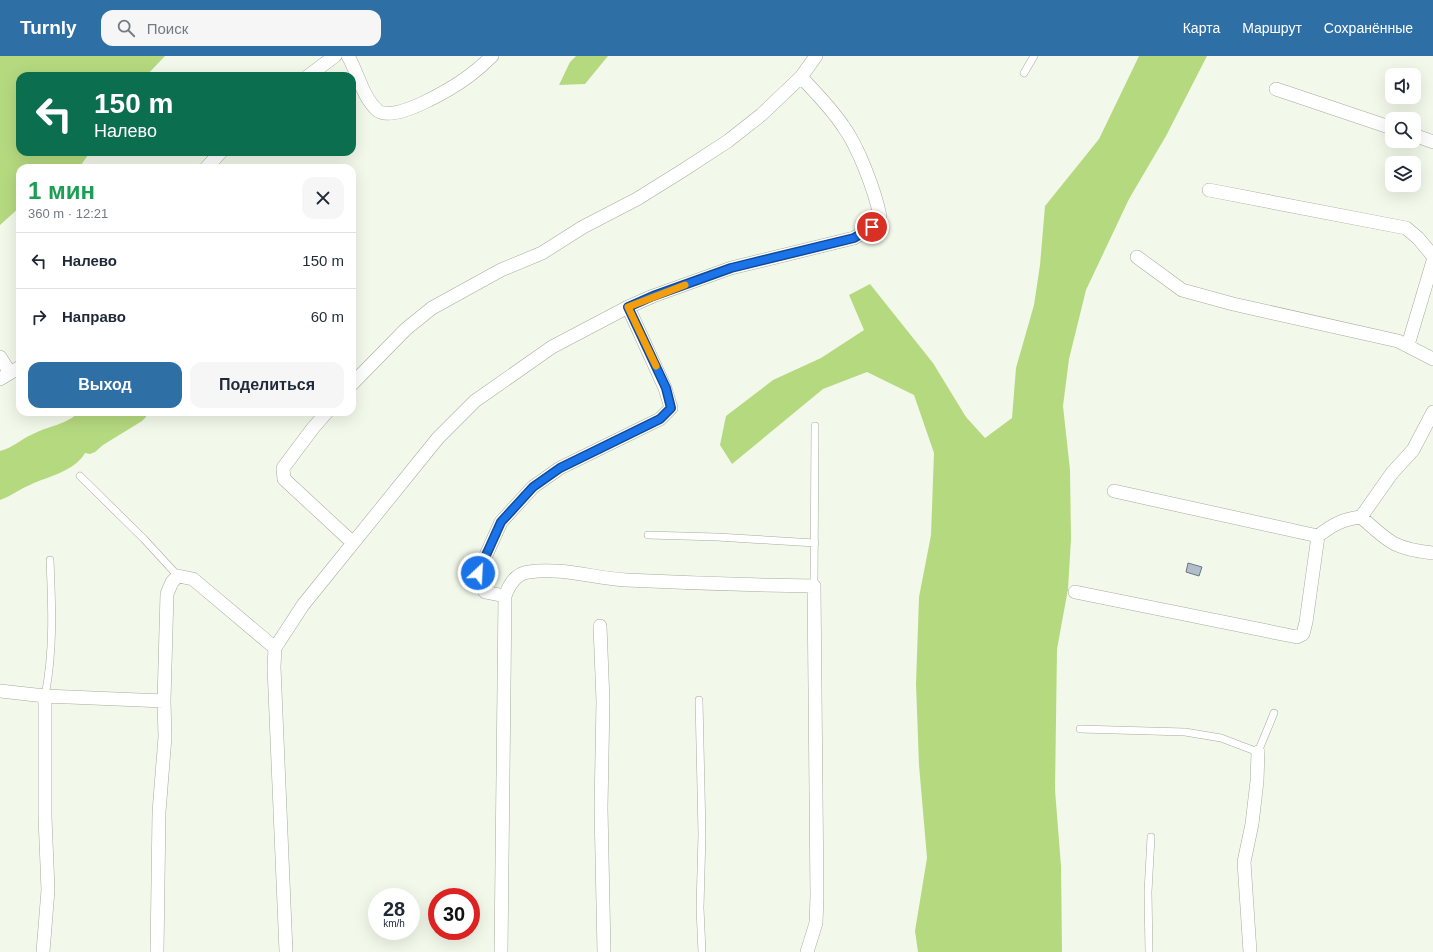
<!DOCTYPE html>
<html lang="ru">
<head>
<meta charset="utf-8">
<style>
  :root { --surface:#fff; --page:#f6f6f7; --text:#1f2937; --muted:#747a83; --line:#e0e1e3; --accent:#2e6fa5 }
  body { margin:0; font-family:Helvetica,sans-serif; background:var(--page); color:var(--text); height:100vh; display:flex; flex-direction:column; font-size:15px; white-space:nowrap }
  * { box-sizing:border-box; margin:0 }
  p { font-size:13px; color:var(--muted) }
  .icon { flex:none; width:22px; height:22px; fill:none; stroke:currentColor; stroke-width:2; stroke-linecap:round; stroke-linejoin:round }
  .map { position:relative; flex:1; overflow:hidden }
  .side { position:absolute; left:16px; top:108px; width:340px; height:252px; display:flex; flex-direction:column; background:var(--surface); border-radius:12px; box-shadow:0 4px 16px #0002 }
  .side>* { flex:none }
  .top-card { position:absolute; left:16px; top:16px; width:340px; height:84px; border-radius:12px; box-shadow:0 4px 16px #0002; background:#0b6e4f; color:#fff; overflow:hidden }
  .controls { position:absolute; left:1385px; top:12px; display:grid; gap:8px }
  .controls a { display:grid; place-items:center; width:36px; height:36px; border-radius:8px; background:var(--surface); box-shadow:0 4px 16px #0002; font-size:20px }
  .speed { position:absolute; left:368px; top:832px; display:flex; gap:8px; font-size:20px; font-weight:700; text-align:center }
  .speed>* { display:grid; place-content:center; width:52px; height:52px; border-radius:50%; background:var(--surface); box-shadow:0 4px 16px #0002; line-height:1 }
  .speed small { font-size:10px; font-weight:400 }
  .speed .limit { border:6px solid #d22; background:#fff; color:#111 }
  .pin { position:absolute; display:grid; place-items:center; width:34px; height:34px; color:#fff; margin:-17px; border:2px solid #fff; border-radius:50%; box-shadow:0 1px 4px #0007 }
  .me { position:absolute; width:44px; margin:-22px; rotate:25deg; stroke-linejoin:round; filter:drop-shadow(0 0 3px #0008) }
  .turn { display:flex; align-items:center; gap:14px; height:84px; padding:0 12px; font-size:18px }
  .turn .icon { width:52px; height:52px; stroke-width:2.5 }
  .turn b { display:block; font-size:28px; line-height:34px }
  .round { display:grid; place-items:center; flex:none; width:42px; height:42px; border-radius:12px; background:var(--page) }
  .summary { display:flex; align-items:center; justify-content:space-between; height:68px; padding:0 12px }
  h1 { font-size:24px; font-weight:700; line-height:30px; color:#1e9e55 }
  .primary-button { display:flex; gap:8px; margin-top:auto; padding:8px 12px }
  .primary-button a { flex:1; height:46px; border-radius:12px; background:var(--accent); color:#fff; font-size:16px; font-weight:700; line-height:46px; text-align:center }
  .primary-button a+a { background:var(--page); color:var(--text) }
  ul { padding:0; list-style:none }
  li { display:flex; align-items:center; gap:12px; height:56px; padding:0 12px; border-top:1px solid var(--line) }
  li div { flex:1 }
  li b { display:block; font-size:15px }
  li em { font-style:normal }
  header { display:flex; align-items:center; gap:24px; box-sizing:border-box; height:56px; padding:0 20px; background:var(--accent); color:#fff }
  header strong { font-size:19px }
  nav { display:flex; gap:22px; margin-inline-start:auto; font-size:14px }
  .search { width:280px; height:36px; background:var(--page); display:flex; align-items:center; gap:10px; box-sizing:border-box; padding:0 14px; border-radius:12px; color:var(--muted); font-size:15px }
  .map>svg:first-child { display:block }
</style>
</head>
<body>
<header>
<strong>Turnly</strong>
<div class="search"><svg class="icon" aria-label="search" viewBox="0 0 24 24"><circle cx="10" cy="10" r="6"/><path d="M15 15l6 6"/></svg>Поиск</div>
<nav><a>Карта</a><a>Маршрут</a><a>Сохранённые</a></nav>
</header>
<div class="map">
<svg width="1433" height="896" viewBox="0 0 1433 896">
  <rect width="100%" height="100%" fill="#f2f9ea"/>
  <path fill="#b5d97f" d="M 0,0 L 165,0 L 146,20 L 20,20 L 20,96 L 90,96 L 79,112 L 20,112 L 20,151 L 0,169 Z
    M 576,0 L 608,0 L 585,28 L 559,29 L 570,6 Z
    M 1139,0 L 1207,0 L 1166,80 L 1129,143 L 1086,234 L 1069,303 L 1063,350 L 1070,414 L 1071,483 L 1068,533 L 1057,593 L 1055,734 L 1061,810 L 1062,896 L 918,896 L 915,875 L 927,802 L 919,709 L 916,628 L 919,541 L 931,479 L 934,397 L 914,339 L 867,316 L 823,333 L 732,408 L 720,389 L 726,360 L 773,324 L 821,302 L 864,274 L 849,239 L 870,228 L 933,307 L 966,361 L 985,382 L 1012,362 L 1016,312 L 1034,249 L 1040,209 L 1045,150 L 1099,83 Z
    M 80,356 L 147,356 L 146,361 L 142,365 L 103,389 L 95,396 L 90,398 L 85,397 C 74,416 48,420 30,429 C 19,433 12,440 0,444 L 0,395 C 13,392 21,383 33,378 C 51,369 63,370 80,356 Z"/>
  <path fill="#b1beca" stroke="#6b7782" d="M 1188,507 L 1202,511 L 1199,520 L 1186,516 Z"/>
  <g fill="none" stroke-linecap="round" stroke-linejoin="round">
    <g stroke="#a5ac9d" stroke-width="8">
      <path id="lane" d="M 1024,17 L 1034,0
        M 80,420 L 144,483 L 178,520
        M 648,479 L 717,481 L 815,487
        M 814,530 L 815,370
        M 45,640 C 54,594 52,550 50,504
        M 699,644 L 702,778 L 700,852 L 702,896
        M 1080,673 L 1185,676 L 1221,682 L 1258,696 L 1274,657
        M 1149,896 L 1148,836 L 1151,781"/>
    </g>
    <g stroke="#a5ac9d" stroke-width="14">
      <path id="street" d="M 348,0 C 358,17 362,40 377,54 C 393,69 454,31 469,20 C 477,14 485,7 492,0
        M 308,20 L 335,0
        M 1276,33 L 1392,72
        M 1414,79 L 1433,86
        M 206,112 L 221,96
        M 1209,134 L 1406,172 L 1418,182 L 1433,200
        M 1137,201 L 1182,234 L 1233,248 L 1398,285 L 1433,303
        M 1408,289 L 1433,205
        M 0,301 L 10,317
        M 0,323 L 20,311
        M 352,328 L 406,273 L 432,252 L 501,214 L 542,197 L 583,171 L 637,143 L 682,115 L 728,85 L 761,59 L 801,21 L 816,0
        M 327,356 L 313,372 L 283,412 L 284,423 L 352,486
        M 1114,435 L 1318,480 C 1332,469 1343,463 1361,461 L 1392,417 L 1413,394 L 1433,356
        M 1361,461 C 1389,486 1394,493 1433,497
        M 1075,536 L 1297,581 L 1303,578 L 1306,566 L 1318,480
        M 505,540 C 509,529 516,517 529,516 C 561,511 594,522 626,524 C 689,527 752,529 814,530 L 817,840 L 816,867 L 807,896
        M 600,570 L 603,645 L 601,752 L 604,896
        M 0,635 L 45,640 L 164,645
        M 43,896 L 48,834 L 45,761 L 45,640
        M 157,896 L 159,756 L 165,681 L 164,645 L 167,538 L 172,526 L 178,520 L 193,523 L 275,592
        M 286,896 L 274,611 L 275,592 L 303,549 L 438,382 L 475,345 L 552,291 L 628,251 L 653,240 L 731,212 L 854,182 L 872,171 L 880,160 C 875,135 858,90 843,70 C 831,52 816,37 801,21
        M 501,896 L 505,540 L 485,536 L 479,526 L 478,517 L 501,466 L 533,431 L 560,412 L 660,363 L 671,352 L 665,332 L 628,251
        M 1250,896 L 1244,806 L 1252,768 L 1257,725 L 1258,696"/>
    </g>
    <use href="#lane" stroke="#fff" stroke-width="7"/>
    <use href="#street" stroke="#fff" stroke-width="13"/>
  </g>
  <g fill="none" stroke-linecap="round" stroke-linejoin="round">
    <g stroke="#114b97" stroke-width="10">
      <path id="route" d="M 478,517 L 501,466 L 533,431 L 560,412 L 660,363 L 671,352 L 666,332 L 628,251 L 653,240 L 731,212 L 854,182 L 872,171"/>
    </g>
    <use href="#route" stroke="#1a73e8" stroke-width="7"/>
    <path stroke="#f59e0b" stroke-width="7" d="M 656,310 L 628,251 L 685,229"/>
  </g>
</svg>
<div class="controls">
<a><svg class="icon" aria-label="sound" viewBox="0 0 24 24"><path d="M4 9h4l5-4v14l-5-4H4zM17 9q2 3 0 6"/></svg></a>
<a><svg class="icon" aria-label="search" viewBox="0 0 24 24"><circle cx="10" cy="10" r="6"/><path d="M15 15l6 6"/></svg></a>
<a><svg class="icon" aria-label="layers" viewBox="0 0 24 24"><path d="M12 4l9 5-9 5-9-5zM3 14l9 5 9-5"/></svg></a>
</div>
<div class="speed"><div>28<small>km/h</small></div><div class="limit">30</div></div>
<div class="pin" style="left:872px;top:171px;background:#d93025"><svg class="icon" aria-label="arrive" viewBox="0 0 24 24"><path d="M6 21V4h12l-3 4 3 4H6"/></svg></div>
<svg class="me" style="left:478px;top:517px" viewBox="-20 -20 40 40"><circle r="17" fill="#1a73e8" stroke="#fff" stroke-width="3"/><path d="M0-11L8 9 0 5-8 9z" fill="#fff"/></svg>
<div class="top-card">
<div class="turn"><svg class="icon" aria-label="left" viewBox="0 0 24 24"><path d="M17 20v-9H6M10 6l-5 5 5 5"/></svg><div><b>150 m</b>Налево</div></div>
</div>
<section class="side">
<div class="summary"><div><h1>1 мин</h1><p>360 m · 12:21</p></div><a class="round"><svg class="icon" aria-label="close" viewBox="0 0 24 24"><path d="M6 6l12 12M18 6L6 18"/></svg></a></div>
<ul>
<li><svg class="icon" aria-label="left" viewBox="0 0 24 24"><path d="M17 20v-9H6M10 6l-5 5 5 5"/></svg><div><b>Налево</b></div><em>150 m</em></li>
<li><svg class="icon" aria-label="right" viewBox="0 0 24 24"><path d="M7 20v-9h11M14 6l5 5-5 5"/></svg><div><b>Направо</b></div><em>60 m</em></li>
</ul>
<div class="primary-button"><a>Выход</a><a>Поделиться</a></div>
</section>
</div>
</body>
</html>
